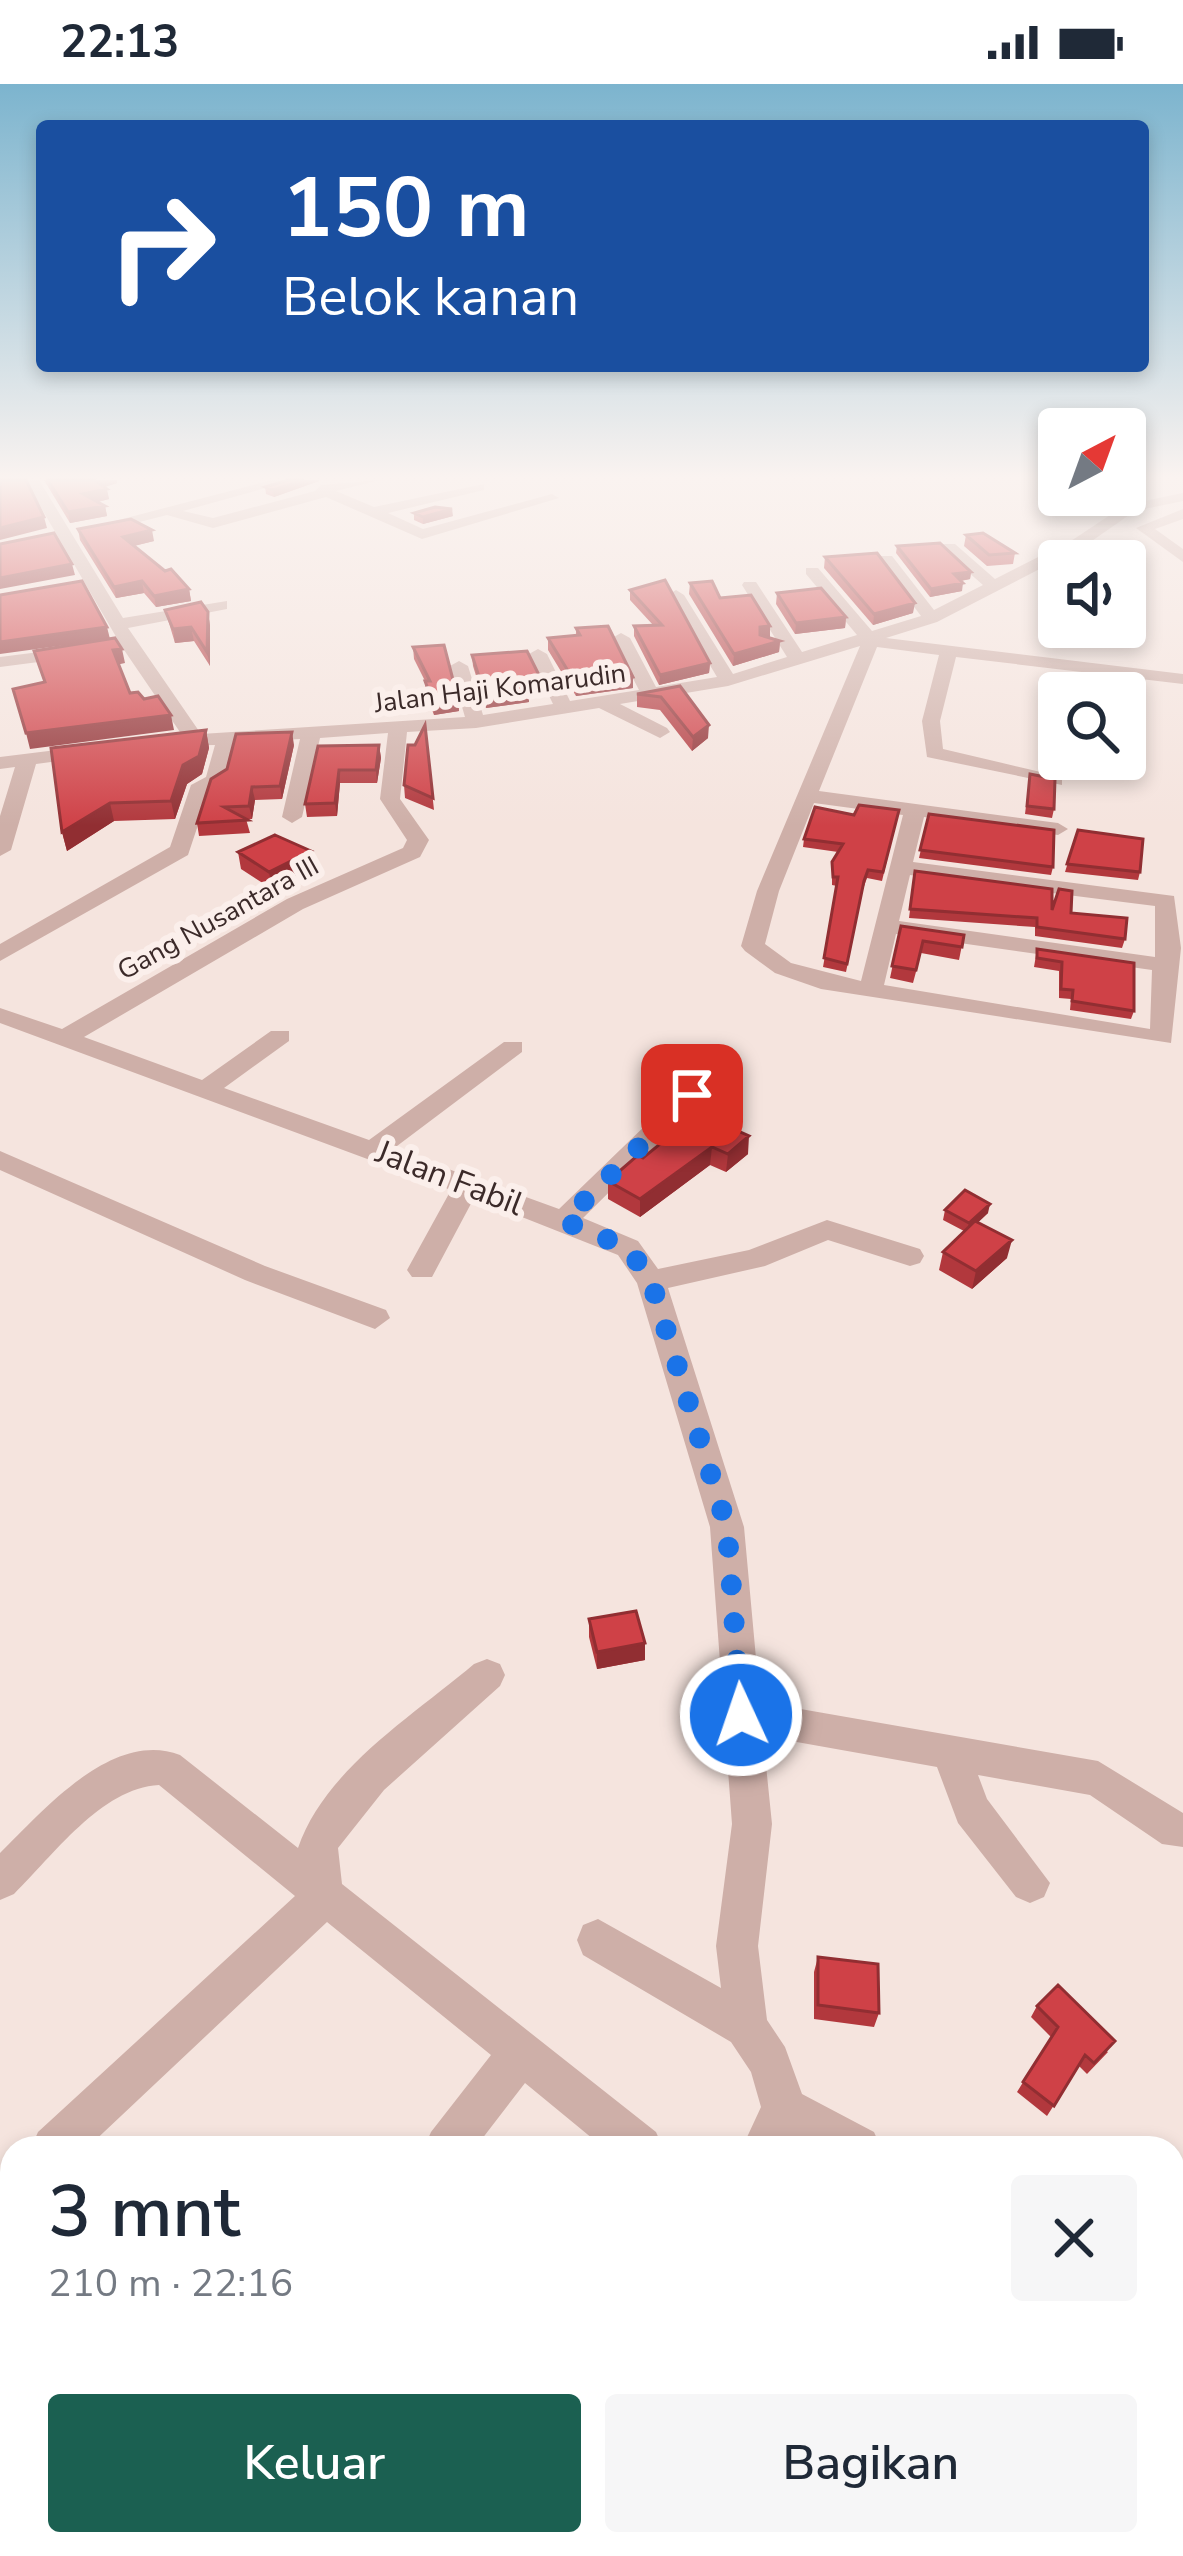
<!DOCTYPE html>
<html lang="id">
<head>
<meta charset="utf-8">
<style>
  :root { --surface:#fff; --page:#f6f6f7; --text:#1f2937; --muted:#747a83; --accent:#1b6051 }
  body { margin:0; font-family:"Nunito Sans",sans-serif; background:var(--page); color:var(--text); height:100vh; display:flex; flex-direction:column; font-size:45px; white-space:nowrap }
  * { box-sizing:border-box; margin:0 }
  p { font-size:39px; color:var(--muted) }
  .icon { flex:none; width:66px; height:66px; fill:none; stroke:currentColor; stroke-width:2; stroke-linecap:round; stroke-linejoin:round }
  .map { position:relative; flex:1; overflow:hidden }
  .sheet { position:absolute; left:0px; top:2052px; width:1185px; height:420px; display:flex; flex-direction:column; background:var(--surface); border-radius:36px 36px 0 0; box-shadow:0 6px 18px #0003 }
  .sheet>* { flex:none }
  .top-card { position:absolute; left:36px; top:36px; width:1113px; height:252px; border-radius:12px; box-shadow:0 6px 18px #0003; background:#1a4fa0; color:#fff; overflow:hidden }
  .needle { width:78px; rotate:41deg }
  .buttons { position:absolute; left:1038px; top:324px; display:grid; gap:24px }
  .buttons a { display:grid; place-items:center; width:108px; height:108px; border-radius:12px; background:var(--surface); box-shadow:0 6px 18px #0003; font-size:60px }
  .pin { position:absolute; display:grid; place-items:center; width:102px; height:102px; color:#fff; margin:-51px; border-radius:24px; box-shadow:0 6px 18px #0006 }
  .me { position:absolute; width:132px; margin:-66px; rotate:357deg; stroke-linejoin:round; filter:drop-shadow(0 0 9px #0008) }
  .turn { display:flex; align-items:center; gap:42px; height:252px; padding:0 48px; font-size:54px }
  .turn .icon { width:156px; height:156px; stroke-width:2.5 }
  .turn b { display:block; font-size:84px; line-height:102px }
  .round { display:grid; place-items:center; flex:none; width:126px; height:126px; border-radius:12px; background:var(--page) }
  .headline { display:flex; align-items:center; justify-content:space-between; height:204px; padding:0 48px }
  h1 { font-size:72px; font-weight:600; line-height:90px }
  .primary-button { display:flex; gap:24px; margin-top:auto; padding:24px 48px }
  .primary-button a { flex:1; height:138px; border-radius:12px; background:var(--accent); color:#fff; font-size:48px; font-weight:600; line-height:138px; text-align:center }
  .primary-button a+a { background:var(--page); color:var(--text) }
  .status { display:flex; justify-content:space-between; align-items:center; height:84px; padding:0 60px; background:var(--surface); direction:ltr }
  .status svg { height:33px; fill:currentColor }
  .map>svg:first-child { display:block }
</style>
</head>
<body>
<div class="status"><b>22:13</b><svg viewBox="0 0 49 12"><path d="M0 12V9h3v3zM5 12V6h3v6zM10 12V3h3v9zM15 12V0h3v12zM26 1h20v11H26zM47 4h2v5h-2z"/></svg></div>
<div class="map">
<svg width="1183" height="2472" viewBox="0 0 1183 2472">
  <rect width="100%" height="100%" fill="#f5e4de"/>
  <g fill="none" stroke-linecap="round" stroke-linejoin="round">
    <path fill="#ceafa8" fill-rule="evenodd" d="M 25,396 L 39,396 L 123,534 L 227,517 L 227,525 L 128,544 L 201,650 L 465,633 L 450,582 L 459,577 L 468,582 L 483,631 L 553,620 L 529,570 L 538,565 L 547,570 L 570,617 L 639,606 L 612,554 L 621,549 L 630,554 L 656,603 L 717,593 L 668,511 L 676,506 L 684,511 L 733,590 L 787,573 L 742,501 L 744,498 L 756,498 L 802,568 L 857,551 L 806,490 L 806,484 L 818,484 L 872,547 L 921,532 L 878,475 L 880,472 L 892,472 L 934,526 L 983,501 L 943,466 L 943,460 L 955,460 L 995,495 L 1074,455 L 1125,421 L 1183,409 L 1183,417 L 1135,427 L 1086,461 L 937,538 L 886,554 L 1183,590 L 1183,600 L 956,573 L 940,637 L 943,665 L 1062,693 L 1062,701 L 927,673 L 922,637 L 939,571 L 877,563 L 819,707 L 1058,739 L 1068,745 L 1058,751 L 924,733 L 913,778 L 1174,812 L 1181,864 L 1171,959 L 821,905 L 775,889 L 745,867 L 741,862 L 757,807 L 860,562 L 728,602 L 620,620 L 667,644 L 670,648 L 660,654 L 599,624 L 476,644 L 407,648 L 400,715 L 429,756 L 420,773 L 303,825 L 84,953 L 202,996 L 271,947 L 289,947 L 289,957 L 224,1004 L 369,1056 L 504,958 L 522,958 L 522,968 L 393,1065 L 559,1125 L 683,1005 L 701,1005 L 705,1011 L 701,1017 L 583,1134 L 638,1157 L 658,1185 L 749,1166 L 827,1136 L 920,1165 L 924,1172 L 920,1179 L 910,1182 L 828,1156 L 765,1182 L 668,1204 L 744,1443 L 760,1618 L 1098,1677 L 1183,1729 L 1183,1763 L 1162,1760 L 1090,1711 L 978,1691 L 987,1715 L 1050,1799 L 1044,1813 L 1030,1819 L 1016,1813 L 958,1739 L 937,1683 L 763,1652 L 772,1740 L 758,1862 L 767,1936 L 785,1963 L 802,2010 L 874,2048 L 881,2064 L 812,2064 L 793,2054 L 789,2064 L 742,2064 L 761,2023 L 751,1988 L 731,1958 L 583,1871 L 577,1856 L 583,1841 L 598,1835 L 721,1904 L 716,1862 L 732,1740 L 710,1443 L 637,1199 L 618,1171 L 474,1114 L 432,1193 L 412,1193 L 407,1186 L 451,1106 L 0,939 L 0,924 L 62,945 L 287,815 L 403,764 L 407,756 L 380,715 L 388,649 L 320,654 L 302,733 L 292,739 L 282,733 L 300,655 L 234,659 L 225,697 L 210,705 L 188,771 L 0,877 L 0,860 L 170,763 L 191,701 L 206,693 L 215,661 L 160,662 L 160,654 L 182,651 L 122,563 ZM 814,719 L 903,731 L 861,897 L 791,879 L 765,860 L 779,807 ZM 910,791 L 1155,822 L 1155,873 L 899,837 ZM 896,850 L 1152,886 L 1150,945 L 884,901 Z
      M 272,396 L 295,396 L 183,427 L 213,434 L 315,407 L 321,401 L 380,396 L 336,407 L 374,423 L 484,400 L 484,406 L 388,429 L 423,445 L 552,410 L 559,414 L 422,455 L 326,413 L 213,444 L 167,431 L 96,449 L 88,444 Z
      M 1183,425 L 1183,435 L 1155,445 L 1183,465 L 1183,478 L 1136,444 Z
      M 71,564 L 77,565 L 77,573 L 0,583 L 0,573 Z
      M 89,662 L 99,668 L 96,672 L 36,680 L 11,766 L 0,772 L 0,732 L 15,683 L 0,685 L 0,673 Z
      M 0,1067 L 265,1182 L 386,1226 L 390,1234 L 375,1245 L 245,1196 L 0,1086 Z
      M 487,1575 L 500,1580 L 505,1591 L 500,1602 L 384,1706 L 338,1764 L 342,1800 L 656,2048 L 663,2064 L 604,2064 L 525,1999 L 475,2064 L 424,2064 L 431,2048 L 491,1971 L 327,1838 L 87,2064 L 31,2064 L 38,2048 L 295,1812 L 159,1701 C 101,1704 53,1772 14,1810 L 0,1816 L 0,1769 C 42,1728 112,1645 180,1671 L 298,1764 C 325,1685 413,1632 474,1580 Z
      M 12,2092 L 12,2149 L 0,2154 L 0,2097 Z
      M 144,2460 L 198,2460 L 193,2472 L 139,2472 Z
      M 497,2460 L 549,2460 L 544,2472 L 492,2472 Z
      M 836,2460 L 889,2460 L 894,2472 L 841,2472 Z"/>
  </g>
  <path fill="#b2383d" d="M 44,396 L 117,396 L 117,399 L 105,403 L 109,415 L 98,418 L 105,422 L 107,432 L 70,439 Z
    M 289,396 L 319,396 L 319,397 L 274,413 L 266,410 L 265,403 Z
    M 414,429 L 453,432 L 423,440 L 414,436 Z
    M 78,445 L 154,457 L 134,462 L 189,505 L 191,517 L 156,523 L 144,509 L 116,514 L 80,456 Z
    M 966,451 L 1015,469 L 1013,480 L 987,482 L 964,462 Z
    M 897,462 L 971,488 L 970,495 L 961,497 L 962,507 L 930,513 L 896,469 Z
    M 825,473 L 913,529 L 873,541 L 824,484 Z
    M 690,499 L 770,542 L 770,553 L 780,557 L 779,568 L 733,582 L 689,510 Z
    M 630,506 L 710,579 L 709,589 L 659,601 L 634,552 L 634,542 L 653,541 L 630,516 Z
    M 777,509 L 846,533 L 845,544 L 795,550 L 776,520 Z
    M 165,526 L 208,528 L 210,542 L 210,582 L 194,557 L 175,559 Z
    M 576,544 L 633,604 L 576,612 L 548,566 L 548,554 L 576,551 Z
    M 413,563 L 458,615 L 459,627 L 434,631 L 426,610 L 425,597 L 414,575 Z
    M 472,571 L 543,599 L 543,610 L 529,611 L 529,618 L 486,624 L 473,582 Z
    M 680,602 L 708,654 L 692,667 L 660,626 L 637,623 L 637,610 Z
    M 425,641 L 434,726 L 405,714 L 404,701 L 415,661 Z
    M 206,646 L 209,664 L 202,690 L 187,700 L 175,735 L 114,737 L 67,767 L 62,748 Z
    M 294,661 L 282,715 L 255,716 L 252,735 L 246,735 L 250,749 L 199,752 L 197,739 Z
    M 379,661 L 381,674 L 377,699 L 340,699 L 337,732 L 307,733 L 305,720 L 318,662 Z
    M 1030,690 L 1054,725 L 1052,734 L 1025,730 Z
    M 899,726 L 882,797 L 867,794 L 863,805 L 846,888 L 823,883 L 837,802 L 832,801 L 832,778 L 838,768 L 803,763 L 804,755 L 854,731 Z
    M 929,730 L 1053,783 L 1051,791 L 919,774 Z
    M 1078,746 L 1140,788 L 1138,796 L 1065,788 Z
    M 311,767 L 313,784 L 272,805 L 241,785 L 238,768 Z
    M 915,787 L 1052,826 L 1071,829 L 1125,855 L 1122,864 L 1035,852 L 1035,843 L 909,834 Z
    M 901,842 L 964,851 L 959,876 L 921,869 L 913,899 L 890,894 Z
    M 1037,865 L 1134,879 L 1134,927 L 1131,935 L 1070,926 L 1071,915 L 1059,914 L 1059,887 L 1034,883 Z
    M 698,1029 L 748,1070 L 726,1088 L 710,1081 L 640,1133 L 608,1115 L 608,1097 L 643,1074 Z
    M 945,1126 L 988,1129 L 977,1139 L 1007,1174 L 972,1205 L 939,1186 L 943,1168 L 964,1147 L 943,1136 Z
    M 589,1535 L 645,1576 L 597,1585 L 589,1553 Z
    M 818,1873 L 879,1929 L 874,1943 L 814,1935 L 814,1888 Z
    M 1037,1922 L 1108,1968 L 1087,1990 L 1079,1982 L 1047,2032 L 1017,2008 L 1051,1953 L 1031,1933 Z
    M 619,2460 L 716,2460 L 707,2472 L 629,2472 Z"/>
  <path fill="#912e32" d="M 93,396 L 117,396 L 117,399 L 95,406 Z
    M 304,396 L 319,396 L 319,397 L 274,413 L 273,406 Z
    M 107,405 L 109,415 L 85,421 L 83,410 Z
    M 105,422 L 107,432 L 70,439 L 68,428 Z
    M 452,425 L 453,432 L 423,440 L 423,433 Z
    M 44,433 L 47,444 L 0,456 L 0,444 Z
    M 152,446 L 154,457 L 125,464 L 123,453 Z
    M 72,480 L 75,491 L 0,505 L 0,494 Z
    M 971,488 L 970,495 L 953,498 L 954,490 Z
    M 142,497 L 144,509 L 116,514 L 114,503 Z
    M 963,499 L 962,507 L 930,513 L 931,505 Z
    M 189,505 L 191,517 L 156,523 L 154,512 Z
    M 915,519 L 913,529 L 873,541 L 874,530 Z
    M 208,528 L 210,542 L 210,582 L 207,568 Z
    M 846,533 L 845,544 L 795,550 L 796,539 Z
    M 770,542 L 770,553 L 759,554 L 760,543 Z
    M 107,543 L 110,555 L 0,570 L 0,558 Z
    M 191,543 L 194,557 L 175,559 L 173,545 Z
    M 780,557 L 779,568 L 733,582 L 734,570 Z
    M 122,565 L 125,579 L 116,581 L 113,566 Z
    M 710,579 L 709,589 L 659,601 L 660,591 Z
    M 633,593 L 633,604 L 576,612 L 576,600 Z
    M 543,599 L 543,610 L 529,611 L 529,618 L 486,624 L 486,614 L 525,601 Z
    M 458,615 L 459,627 L 434,631 L 433,618 Z
    M 171,631 L 174,646 L 30,665 L 26,649 Z
    M 709,641 L 708,654 L 692,667 L 693,653 Z
    M 206,646 L 209,664 L 202,690 L 187,700 L 175,735 L 171,717 L 183,681 Z
    M 292,648 L 294,661 L 282,715 L 280,702 Z
    M 379,661 L 381,674 L 377,699 L 376,686 Z
    M 339,686 L 340,699 L 337,732 L 335,719 Z
    M 252,703 L 255,716 L 252,735 L 249,722 Z
    M 110,719 L 114,737 L 67,767 L 62,748 Z
    M 311,767 L 313,784 L 272,805 L 269,788 Z
    M 749,1052 L 748,1070 L 726,1088 L 728,1070 Z
    M 712,1063 L 710,1081 L 640,1133 L 640,1115 Z
    M 990,1120 L 988,1129 L 967,1149 L 969,1139 Z
    M 1012,1156 L 1007,1174 L 972,1205 L 976,1187 Z
    M 645,1559 L 645,1576 L 597,1585 L 597,1568 Z
    M 354,2460 L 369,2460 L 359,2472 L 344,2472 Z"/>
  <path fill="#cf4147" stroke="#912e32" stroke-width="3" d="M 0,396 L 26,396 L 44,433 L 0,444 Z
    M 48,396 L 94,396 L 107,405 L 83,410 L 105,422 L 68,428 Z
    M 289,396 L 304,396 L 273,406 L 265,403 Z
    M 435,423 L 452,425 L 423,433 L 414,429 Z
    M 131,435 L 152,446 L 123,453 L 165,487 L 171,485 L 189,505 L 154,512 L 142,497 L 114,503 L 78,445 Z
    M 54,449 L 72,480 L 0,494 L 0,460 Z
    M 983,449 L 1015,469 L 989,471 L 966,451 Z
    M 940,459 L 971,488 L 954,490 L 963,499 L 931,505 L 897,462 Z
    M 877,469 L 915,519 L 874,530 L 825,473 Z
    M 665,496 L 710,579 L 660,591 L 634,542 L 662,541 L 630,506 Z
    M 82,497 L 107,543 L 0,558 L 0,511 Z
    M 712,497 L 720,514 L 751,511 L 770,542 L 760,543 L 760,551 L 780,557 L 734,570 L 690,499 Z
    M 821,504 L 846,533 L 796,539 L 777,509 Z
    M 201,518 L 208,528 L 207,568 L 191,543 L 173,545 L 165,526 Z
    M 608,542 L 633,593 L 576,600 L 548,554 L 580,551 L 576,544 Z
    M 115,554 L 122,565 L 113,566 L 130,609 L 138,608 L 144,615 L 158,612 L 171,631 L 26,649 L 13,605 L 45,598 L 34,567 Z
    M 444,561 L 458,615 L 433,618 L 425,597 L 430,597 L 413,563 Z
    M 527,567 L 543,599 L 525,601 L 529,608 L 486,614 L 472,571 Z
    M 680,602 L 709,641 L 693,653 L 661,613 L 637,610 Z
    M 425,641 L 430,686 L 433,714 L 404,701 L 408,661 L 415,661 Z
    M 206,646 L 199,672 L 183,681 L 171,717 L 110,719 L 62,748 L 51,664 Z
    M 292,648 L 280,702 L 252,703 L 249,722 L 224,723 L 248,736 L 197,739 L 211,695 L 227,685 L 236,650 Z
    M 379,661 L 376,686 L 339,686 L 335,719 L 305,720 L 318,662 Z
    M 1030,690 L 1055,695 L 1054,725 L 1027,722 Z
    M 859,721 L 899,726 L 883,788 L 868,786 L 864,797 L 847,880 L 824,874 L 838,793 L 833,793 L 832,778 L 843,760 L 804,755 L 815,723 L 854,731 Z
    M 929,730 L 1054,746 L 1053,783 L 920,766 Z
    M 1078,746 L 1143,755 L 1140,788 L 1067,780 Z
    M 275,751 L 311,767 L 269,788 L 238,768 Z
    M 915,787 L 1052,805 L 1052,826 L 1059,805 L 1072,807 L 1071,829 L 1127,834 L 1125,855 L 1037,843 L 1037,834 L 910,825 Z
    M 901,842 L 964,851 L 962,863 L 923,857 L 916,886 L 892,882 Z
    M 1037,865 L 1134,879 L 1134,927 L 1072,917 L 1073,906 L 1061,905 L 1062,878 L 1037,874 Z
    M 698,1029 L 749,1052 L 728,1070 L 712,1063 L 640,1115 L 608,1097 L 638,1071 L 643,1074 Z
    M 965,1106 L 990,1120 L 969,1139 L 945,1126 Z
    M 975,1137 L 1012,1156 L 976,1187 L 943,1168 Z
    M 636,1527 L 645,1559 L 597,1568 L 589,1535 Z
    M 818,1873 L 878,1880 L 879,1929 L 818,1921 Z
    M 1058,1901 L 1115,1957 L 1094,1979 L 1085,1971 L 1054,2022 L 1023,1998 L 1058,1943 L 1037,1922 Z
    M 294,2460 L 354,2460 L 344,2472 L 303,2472 Z
    M 573,2460 L 610,2460 L 601,2472 L 583,2472 Z
    M 625,2460 L 714,2460 L 706,2472 L 635,2472 Z"/>
  <linearGradient id="sky" x2="0" y2="1"><stop stop-color="#7cb4ce"/><stop offset="0.53" stop-color="#faf3f0"/><stop offset="1" stop-color="#faf3f0" stop-opacity="0"/></linearGradient>
  <rect width="1183" height="742" fill="url(#sky)"/>
  <g fill="none" stroke-linecap="round" stroke-linejoin="round">
    <path stroke="#1a73e8" stroke-width="21" stroke-dasharray="0 37.8" d="M 692,1011 L 564,1137 L 628,1164 L 651,1197 L 727,1443 L 741,1631"/>
  </g>
  <g text-anchor="middle" stroke-width="12" stroke-linejoin="round" paint-order="stroke">
    <g font-size="27" fill="#3b2a29" stroke="#fbefeb">
      <text transform="translate(500 604) rotate(-7)" y="9">Jalan Haji Komarudin</text>
      <text transform="translate(218 834) rotate(-29)" y="9">Gang Nusantara III</text>
    </g>
    <g font-size="33" fill="#3b2a29" stroke="#fbefeb">
      <text transform="translate(450 1093) rotate(21)" y="12">Jalan Fabil</text>
    </g>
  </g>
</svg>
<div class="buttons">
<a><svg class="needle" viewBox="-14 -14 28 28"><path d="M0-13l5 13h-10z" fill="#e53935"/><path d="M0 13l5-13h-10z" fill="#747a83"/></svg></a>
<a><svg class="icon" aria-label="sound" viewBox="0 0 24 24"><path d="M4 9h4l5-4v14l-5-4H4zM17 9q2 3 0 6"/></svg></a>
<a><svg class="icon" aria-label="search" viewBox="0 0 24 24"><circle cx="10" cy="10" r="6"/><path d="M15 15l6 6"/></svg></a>
</div>
<div class="pin" style="left:692px;top:1011px;background:#d93025"><svg class="icon" aria-label="arrive" viewBox="0 0 24 24"><path d="M6 21V4h12l-3 4 3 4H6"/></svg></div>
<svg class="me" style="left:741px;top:1631px" viewBox="-20 -20 40 40"><circle r="17" fill="#1a73e8" stroke="#fff" stroke-width="3"/><path d="M0-11L8 9 0 5-8 9z" fill="#fff"/></svg>
<div class="top-card">
<div class="turn"><svg class="icon" aria-label="right" viewBox="0 0 24 24"><path d="M7 20v-9h11M14 6l5 5-5 5"/></svg><div><b>150 m</b>Belok kanan</div></div>
</div>
<section class="sheet">
<div class="headline"><div><h1>3 mnt</h1><p>210 m · 22:16</p></div><a class="round"><svg class="icon" aria-label="close" viewBox="0 0 24 24"><path d="M6 6l12 12M18 6L6 18"/></svg></a></div>
<div class="primary-button"><a>Keluar</a><a>Bagikan</a></div>
</section>
</div>
</body>
</html>
